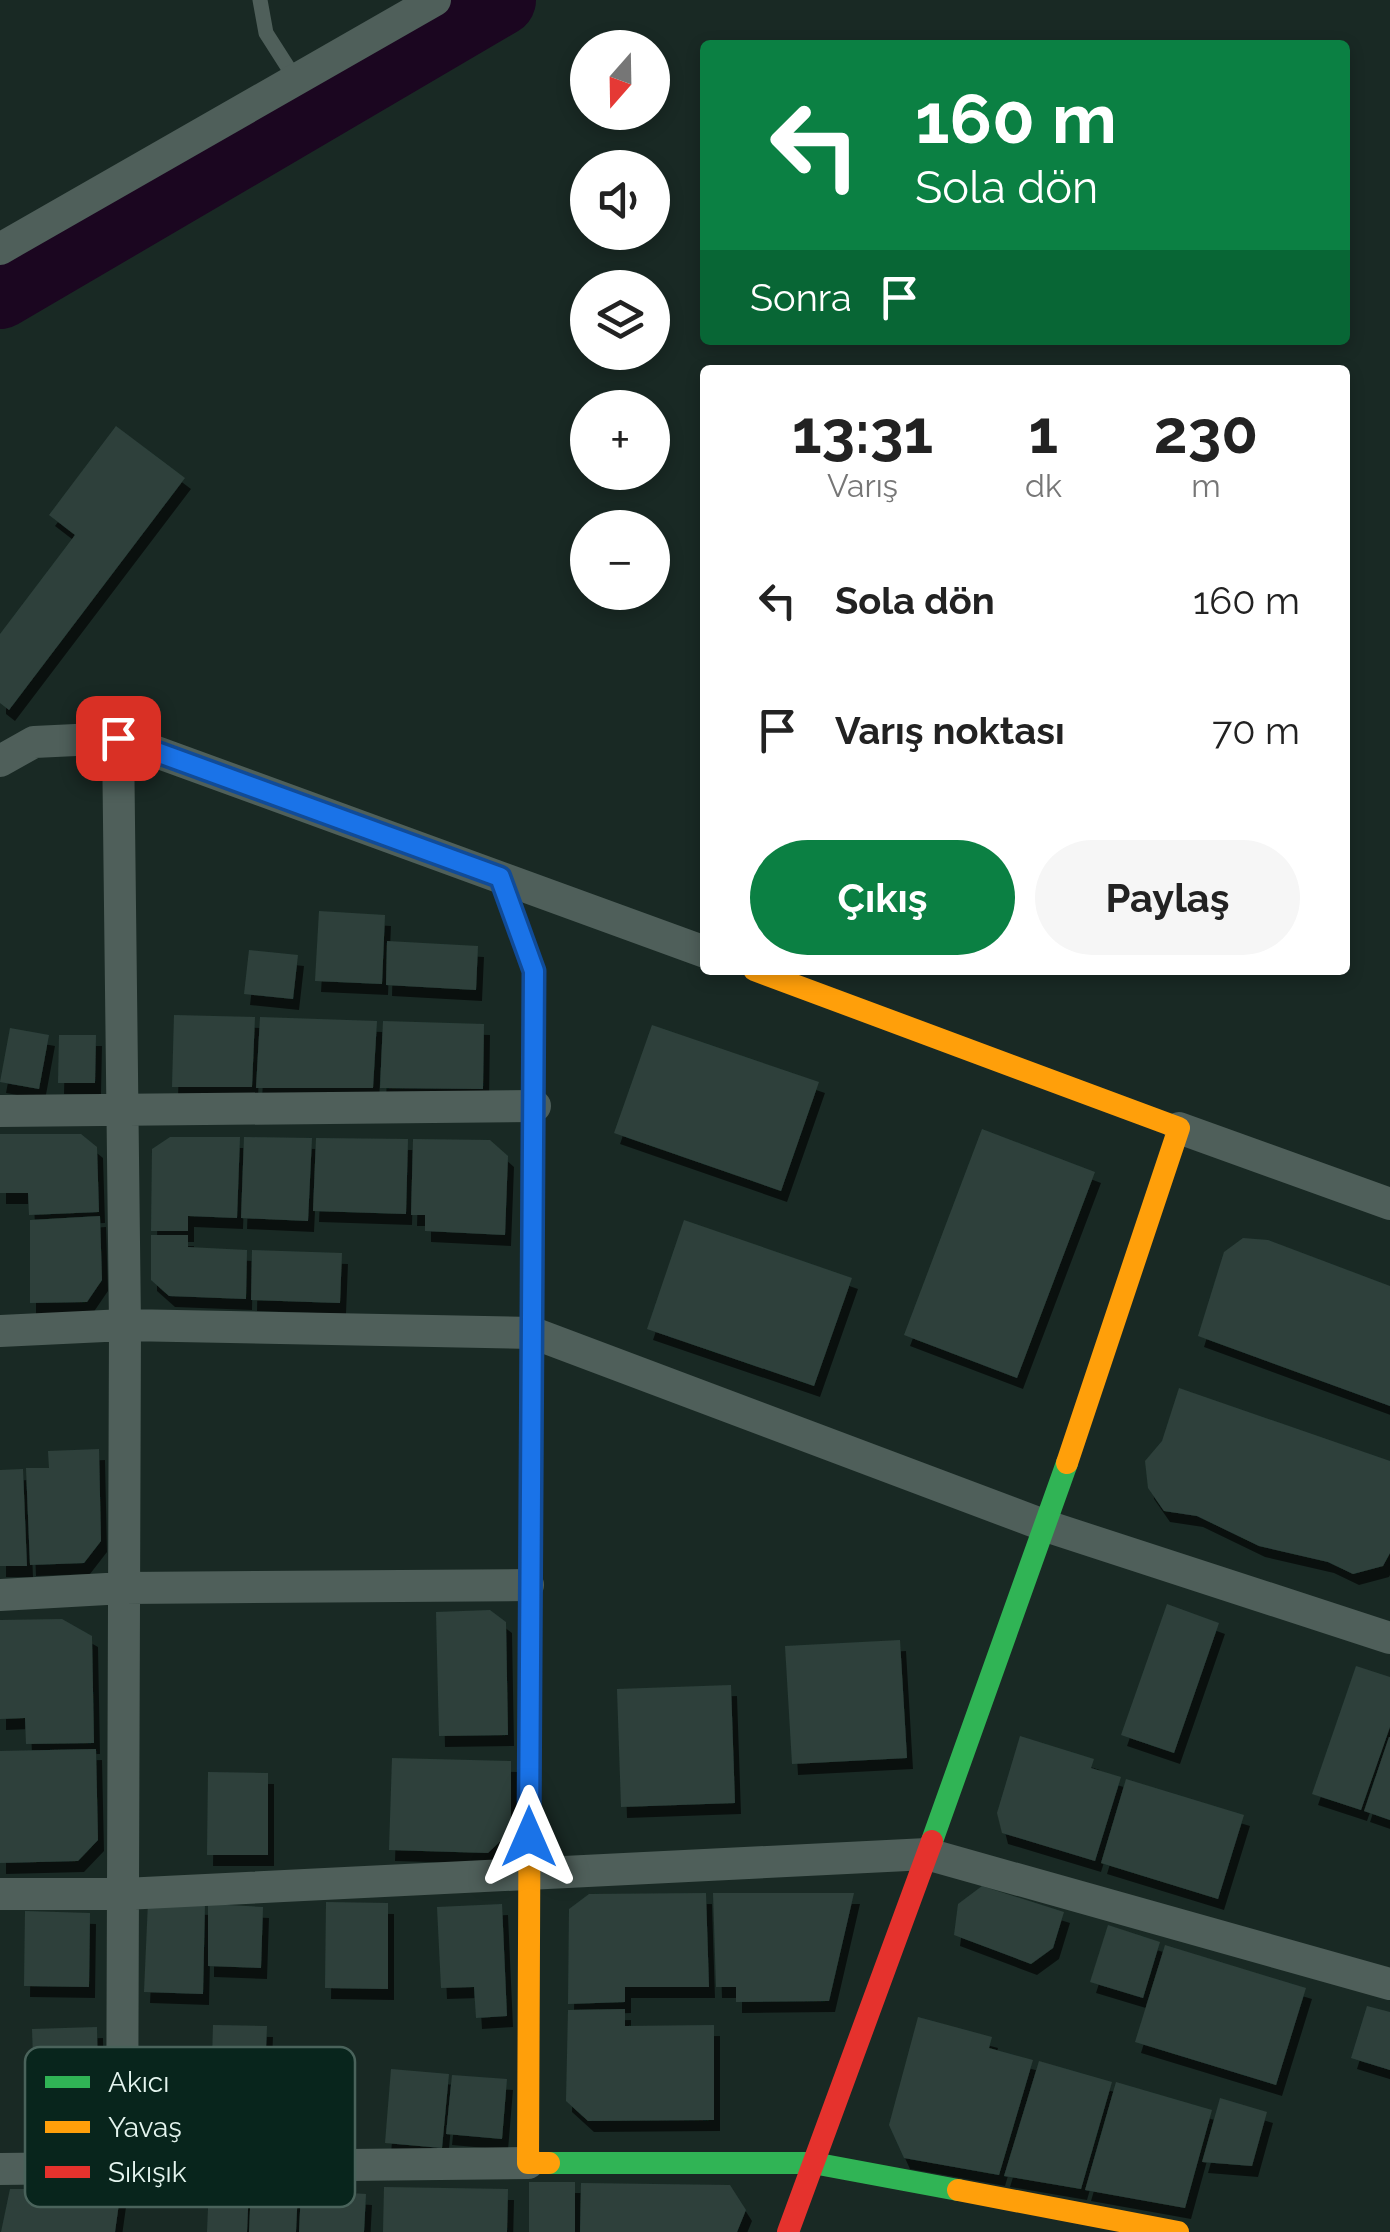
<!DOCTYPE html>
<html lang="tr">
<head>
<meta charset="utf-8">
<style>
  :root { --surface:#fff; --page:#f6f6f6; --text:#222; --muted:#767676; --accent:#0b8043 }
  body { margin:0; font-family:Raleway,sans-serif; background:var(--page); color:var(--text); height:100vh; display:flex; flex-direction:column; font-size:38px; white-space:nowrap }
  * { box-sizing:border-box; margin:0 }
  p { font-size:32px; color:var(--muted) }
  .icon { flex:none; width:55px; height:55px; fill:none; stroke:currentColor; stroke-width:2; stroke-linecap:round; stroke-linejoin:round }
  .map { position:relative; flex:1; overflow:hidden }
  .details { position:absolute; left:700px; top:365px; width:650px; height:610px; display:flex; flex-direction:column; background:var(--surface); border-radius:10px; box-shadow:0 5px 15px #0003 }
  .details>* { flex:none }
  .banner { position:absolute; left:700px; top:40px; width:650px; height:305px; border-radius:10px; box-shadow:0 5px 15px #0003; background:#0b8043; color:#fff; overflow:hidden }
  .needle { width:65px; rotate:200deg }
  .tools { position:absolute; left:570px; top:30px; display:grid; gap:20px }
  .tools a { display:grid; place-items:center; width:100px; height:100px; border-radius:50%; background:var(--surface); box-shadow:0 5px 15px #0003; font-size:50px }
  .pin { position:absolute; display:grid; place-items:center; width:85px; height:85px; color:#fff; margin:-42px; border-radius:20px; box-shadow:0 5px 15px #0006 }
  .me { position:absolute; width:110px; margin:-55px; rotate:0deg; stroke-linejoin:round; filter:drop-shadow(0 0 8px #0008) }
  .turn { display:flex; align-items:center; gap:35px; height:210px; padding:0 50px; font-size:45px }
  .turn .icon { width:130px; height:130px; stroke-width:2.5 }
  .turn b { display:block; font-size:70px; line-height:85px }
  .then { display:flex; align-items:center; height:95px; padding:0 50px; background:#0003; gap:20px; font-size:38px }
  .eta { display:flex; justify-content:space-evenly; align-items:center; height:170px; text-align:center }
  .eta b { font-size:60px; font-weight:700; line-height:70px }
  .button { display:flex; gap:20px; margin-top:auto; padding:20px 50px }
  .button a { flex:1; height:115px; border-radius:60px; background:var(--accent); color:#fff; font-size:40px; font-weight:700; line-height:115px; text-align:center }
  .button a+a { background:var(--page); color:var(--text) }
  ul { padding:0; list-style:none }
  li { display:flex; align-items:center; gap:30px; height:130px; padding:0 50px }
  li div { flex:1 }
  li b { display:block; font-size:38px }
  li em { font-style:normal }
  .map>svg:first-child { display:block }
</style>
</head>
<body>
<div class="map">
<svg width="1390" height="2232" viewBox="0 0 1390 2232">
  <defs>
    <filter id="shadow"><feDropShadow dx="6" dy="11" stdDeviation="0" flood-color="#0009"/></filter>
  </defs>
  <rect width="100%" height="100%" fill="#192924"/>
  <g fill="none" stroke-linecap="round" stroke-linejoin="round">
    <path stroke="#1b0620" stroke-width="72" d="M 0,293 L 500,0"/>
  </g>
  <path fill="#2d403b" filter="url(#shadow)" d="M 116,426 L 185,478 L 9,710 L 0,703 L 0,634 L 75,535 L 49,515 Z
    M 319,911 L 385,915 L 382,984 L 315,981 Z
    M 387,941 L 478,946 L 476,990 L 386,985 Z
    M 249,950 L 298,955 L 293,999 L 244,994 Z
    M 174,1015 L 255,1017 L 252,1087 L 172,1087 Z
    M 260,1017 L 377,1021 L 373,1088 L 256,1088 Z
    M 383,1021 L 484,1024 L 483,1089 L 380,1088 Z
    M 652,1025 L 819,1082 L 781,1191 L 614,1133 Z
    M 10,1028 L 49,1035 L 39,1089 L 0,1082 Z
    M 59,1035 L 96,1035 L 95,1083 L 58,1083 Z
    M 982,1129 L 1095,1172 L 1017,1378 L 904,1335 Z
    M 0,1134 L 81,1134 L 97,1147 L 99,1212 L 29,1215 L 28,1193 L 0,1193 Z
    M 170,1137 L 240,1137 L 237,1218 L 188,1216 L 188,1231 L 151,1231 L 152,1149 Z
    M 244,1137 L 312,1138 L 308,1221 L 241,1218 Z
    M 316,1138 L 408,1139 L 406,1214 L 313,1211 Z
    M 413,1139 L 490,1140 L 508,1156 L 505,1235 L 425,1231 L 425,1215 L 411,1215 Z
    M 100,1216 L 102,1280 L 87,1302 L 30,1303 L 30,1220 Z
    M 684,1220 L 852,1278 L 814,1386 L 647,1329 Z
    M 151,1235 L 188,1235 L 188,1247 L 247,1250 L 246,1299 L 169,1296 L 151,1280 Z
    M 1243,1238 L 1268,1240 L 1390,1286 L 1390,1406 L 1198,1336 L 1224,1252 Z
    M 252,1250 L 342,1253 L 340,1303 L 251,1300 Z
    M 1179,1388 L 1390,1461 L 1390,1553 L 1383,1566 L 1353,1574 L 1328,1562 L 1259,1546 L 1197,1516 L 1164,1511 L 1148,1488 L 1145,1461 L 1162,1441 Z
    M 99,1449 L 101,1541 L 84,1563 L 30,1565 L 26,1468 L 49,1468 L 48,1451 Z
    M 23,1469 L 27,1566 L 0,1566 L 0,1470 Z
    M 1167,1604 L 1219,1623 L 1174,1753 L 1121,1735 Z
    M 490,1610 L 506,1622 L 508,1735 L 439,1736 L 436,1612 Z
    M 62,1619 L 92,1636 L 94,1743 L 26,1744 L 25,1718 L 0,1719 L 0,1620 Z
    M 900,1640 L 907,1758 L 792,1764 L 785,1646 Z
    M 1356,1666 L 1390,1677 L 1390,1727 L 1361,1810 L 1312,1794 Z
    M 731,1685 L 735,1803 L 621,1807 L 617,1689 Z
    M 1020,1736 L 1094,1759 L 1091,1768 L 1121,1777 L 1095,1861 L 1002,1833 L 997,1813 Z
    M 1389,1737 L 1390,1737 L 1390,1820 L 1364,1811 Z
    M 96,1749 L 98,1840 L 78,1861 L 0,1863 L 0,1751 Z
    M 392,1758 L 511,1761 L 511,1831 L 488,1853 L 389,1850 Z
    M 208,1772 L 268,1773 L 268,1855 L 207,1855 Z
    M 1126,1779 L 1244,1815 L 1218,1899 L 1101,1863 Z
    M 982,1886 L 1064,1912 L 1053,1948 L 1031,1964 L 954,1935 L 958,1904 Z
    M 706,1893 L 709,1987 L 625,1987 L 625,2002 L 568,2004 L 569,1909 L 589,1894 Z
    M 713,1893 L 854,1893 L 829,2001 L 736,2002 L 736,1987 L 716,1987 Z
    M 148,1902 L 205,1904 L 203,1994 L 144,1992 Z
    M 326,1902 L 388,1903 L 388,1989 L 325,1988 Z
    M 208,1904 L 263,1907 L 261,1968 L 208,1966 Z
    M 502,1904 L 507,2016 L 476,2018 L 474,1987 L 441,1988 L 437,1907 Z
    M 25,1911 L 90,1913 L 89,1987 L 24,1986 Z
    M 1108,1925 L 1160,1942 L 1143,1998 L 1090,1982 Z
    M 1165,1945 L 1306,1988 L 1276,2085 L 1135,2042 Z
    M 1367,2006 L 1390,2012 L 1390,2070 L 1351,2058 Z
    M 625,2009 L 625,2026 L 714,2025 L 714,2120 L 588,2121 L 566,2101 L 568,2010 Z
    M 918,2017 L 992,2037 L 989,2048 L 1033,2060 L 999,2175 L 904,2158 L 889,2125 Z
    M 213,2025 L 267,2026 L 264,2098 L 211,2096 Z
    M 97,2027 L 98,2084 L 34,2085 L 32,2029 Z
    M 1039,2061 L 1112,2082 L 1081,2189 L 1004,2176 Z
    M 391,2069 L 449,2074 L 442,2148 L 385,2143 Z
    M 452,2075 L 507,2079 L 502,2139 L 446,2134 Z
    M 1116,2082 L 1212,2110 L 1185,2208 L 1085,2190 Z
    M 1220,2098 L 1267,2112 L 1252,2166 L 1202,2162 Z
    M 529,2182 L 575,2182 L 575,2232 L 529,2232 Z
    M 581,2183 L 730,2185 L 746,2210 L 737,2232 L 580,2232 Z
    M 209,2185 L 249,2187 L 247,2232 L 207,2232 Z
    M 251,2186 L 298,2189 L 296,2232 L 249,2232 Z
    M 384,2187 L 508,2189 L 507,2232 L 383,2232 Z
    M 10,2189 L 121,2189 L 115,2232 L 1,2232 Z
    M 301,2190 L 366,2194 L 364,2232 L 299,2232 Z"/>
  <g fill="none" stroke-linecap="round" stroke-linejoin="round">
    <path stroke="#4f5f5a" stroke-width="15" d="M 260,0 L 266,33 L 296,80"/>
    <path stroke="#4f5f5a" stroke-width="32" d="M 0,249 L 435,0
      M 118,738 L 125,1325 L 122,2168
      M 0,761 L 34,742 L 118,738 L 705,952
      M 0,1111 L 535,1106
      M 1179,1128 L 1390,1204
      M 0,1331 L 125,1325 L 533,1333 L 1046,1526 L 1390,1638
      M 0,1595 L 124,1588 L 528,1585
      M 0,1894 L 124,1894 L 927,1854 L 1390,1984
      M 0,2169 L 528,2163"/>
    <path stroke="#30b455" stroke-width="22" d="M 500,877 L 534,971 L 530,1721
      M 932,1841 L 1067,1463
      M 549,2163 L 813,2163 L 958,2190"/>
    <path stroke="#ff9f0a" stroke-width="22" d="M 754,970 L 1179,1128 L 1067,1463
      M 530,1721 L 528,2163 L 549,2163
      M 958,2190 L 1178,2232"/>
    <path stroke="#e5322d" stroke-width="22" d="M 788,2232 L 932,1841"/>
  </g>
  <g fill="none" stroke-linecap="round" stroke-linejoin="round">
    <g stroke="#114b97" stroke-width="25">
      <path id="route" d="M 118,738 L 500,877 L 534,971 L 529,1837"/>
    </g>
    <use href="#route" stroke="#1a73e8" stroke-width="18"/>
  </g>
  <rect x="25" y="2047" width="330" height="160" rx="15" fill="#08251c" stroke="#4a635b" stroke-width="2.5"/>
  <rect x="45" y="2076" width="45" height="12" fill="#30b455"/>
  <rect x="45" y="2121" width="45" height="12" fill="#ff9f0a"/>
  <rect x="45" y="2166" width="45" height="12" fill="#e5322d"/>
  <g font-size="28" fill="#e5f5ef">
    <text x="108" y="2092">Akıcı</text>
    <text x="108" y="2137">Yavaş</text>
    <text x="108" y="2182">Sıkışık</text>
  </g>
</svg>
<div class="tools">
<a><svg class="needle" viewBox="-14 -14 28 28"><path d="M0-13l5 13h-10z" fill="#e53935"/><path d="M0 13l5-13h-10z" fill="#767676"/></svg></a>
<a><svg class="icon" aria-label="sound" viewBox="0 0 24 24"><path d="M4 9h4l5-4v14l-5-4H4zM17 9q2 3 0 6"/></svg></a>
<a><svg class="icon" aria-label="layers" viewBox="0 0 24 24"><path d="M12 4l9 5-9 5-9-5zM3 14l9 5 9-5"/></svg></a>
<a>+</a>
<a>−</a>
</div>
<div class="pin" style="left:118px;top:738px;background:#d93025"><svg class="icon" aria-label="arrive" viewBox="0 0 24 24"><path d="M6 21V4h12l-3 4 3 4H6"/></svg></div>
<svg class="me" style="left:529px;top:1837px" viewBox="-20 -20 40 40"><path d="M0-17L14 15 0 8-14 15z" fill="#1a73e8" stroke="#fff" stroke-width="4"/></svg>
<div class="banner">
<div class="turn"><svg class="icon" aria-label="left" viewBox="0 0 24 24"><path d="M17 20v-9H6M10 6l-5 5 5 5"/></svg><div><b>160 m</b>Sola dön</div></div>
<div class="then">Sonra<svg class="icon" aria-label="arrive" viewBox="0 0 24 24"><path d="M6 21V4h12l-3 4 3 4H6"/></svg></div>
</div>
<section class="details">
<div class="eta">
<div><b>13:31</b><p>Varış</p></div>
<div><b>1</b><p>dk</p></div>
<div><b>230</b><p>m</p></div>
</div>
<ul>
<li><svg class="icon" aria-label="left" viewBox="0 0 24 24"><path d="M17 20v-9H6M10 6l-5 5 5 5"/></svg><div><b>Sola dön</b></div><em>160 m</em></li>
<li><svg class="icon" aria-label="arrive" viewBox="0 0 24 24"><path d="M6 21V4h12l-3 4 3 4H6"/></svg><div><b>Varış noktası</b></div><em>70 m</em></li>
</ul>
<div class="button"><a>Çıkış</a><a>Paylaş</a></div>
</section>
</div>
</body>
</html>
